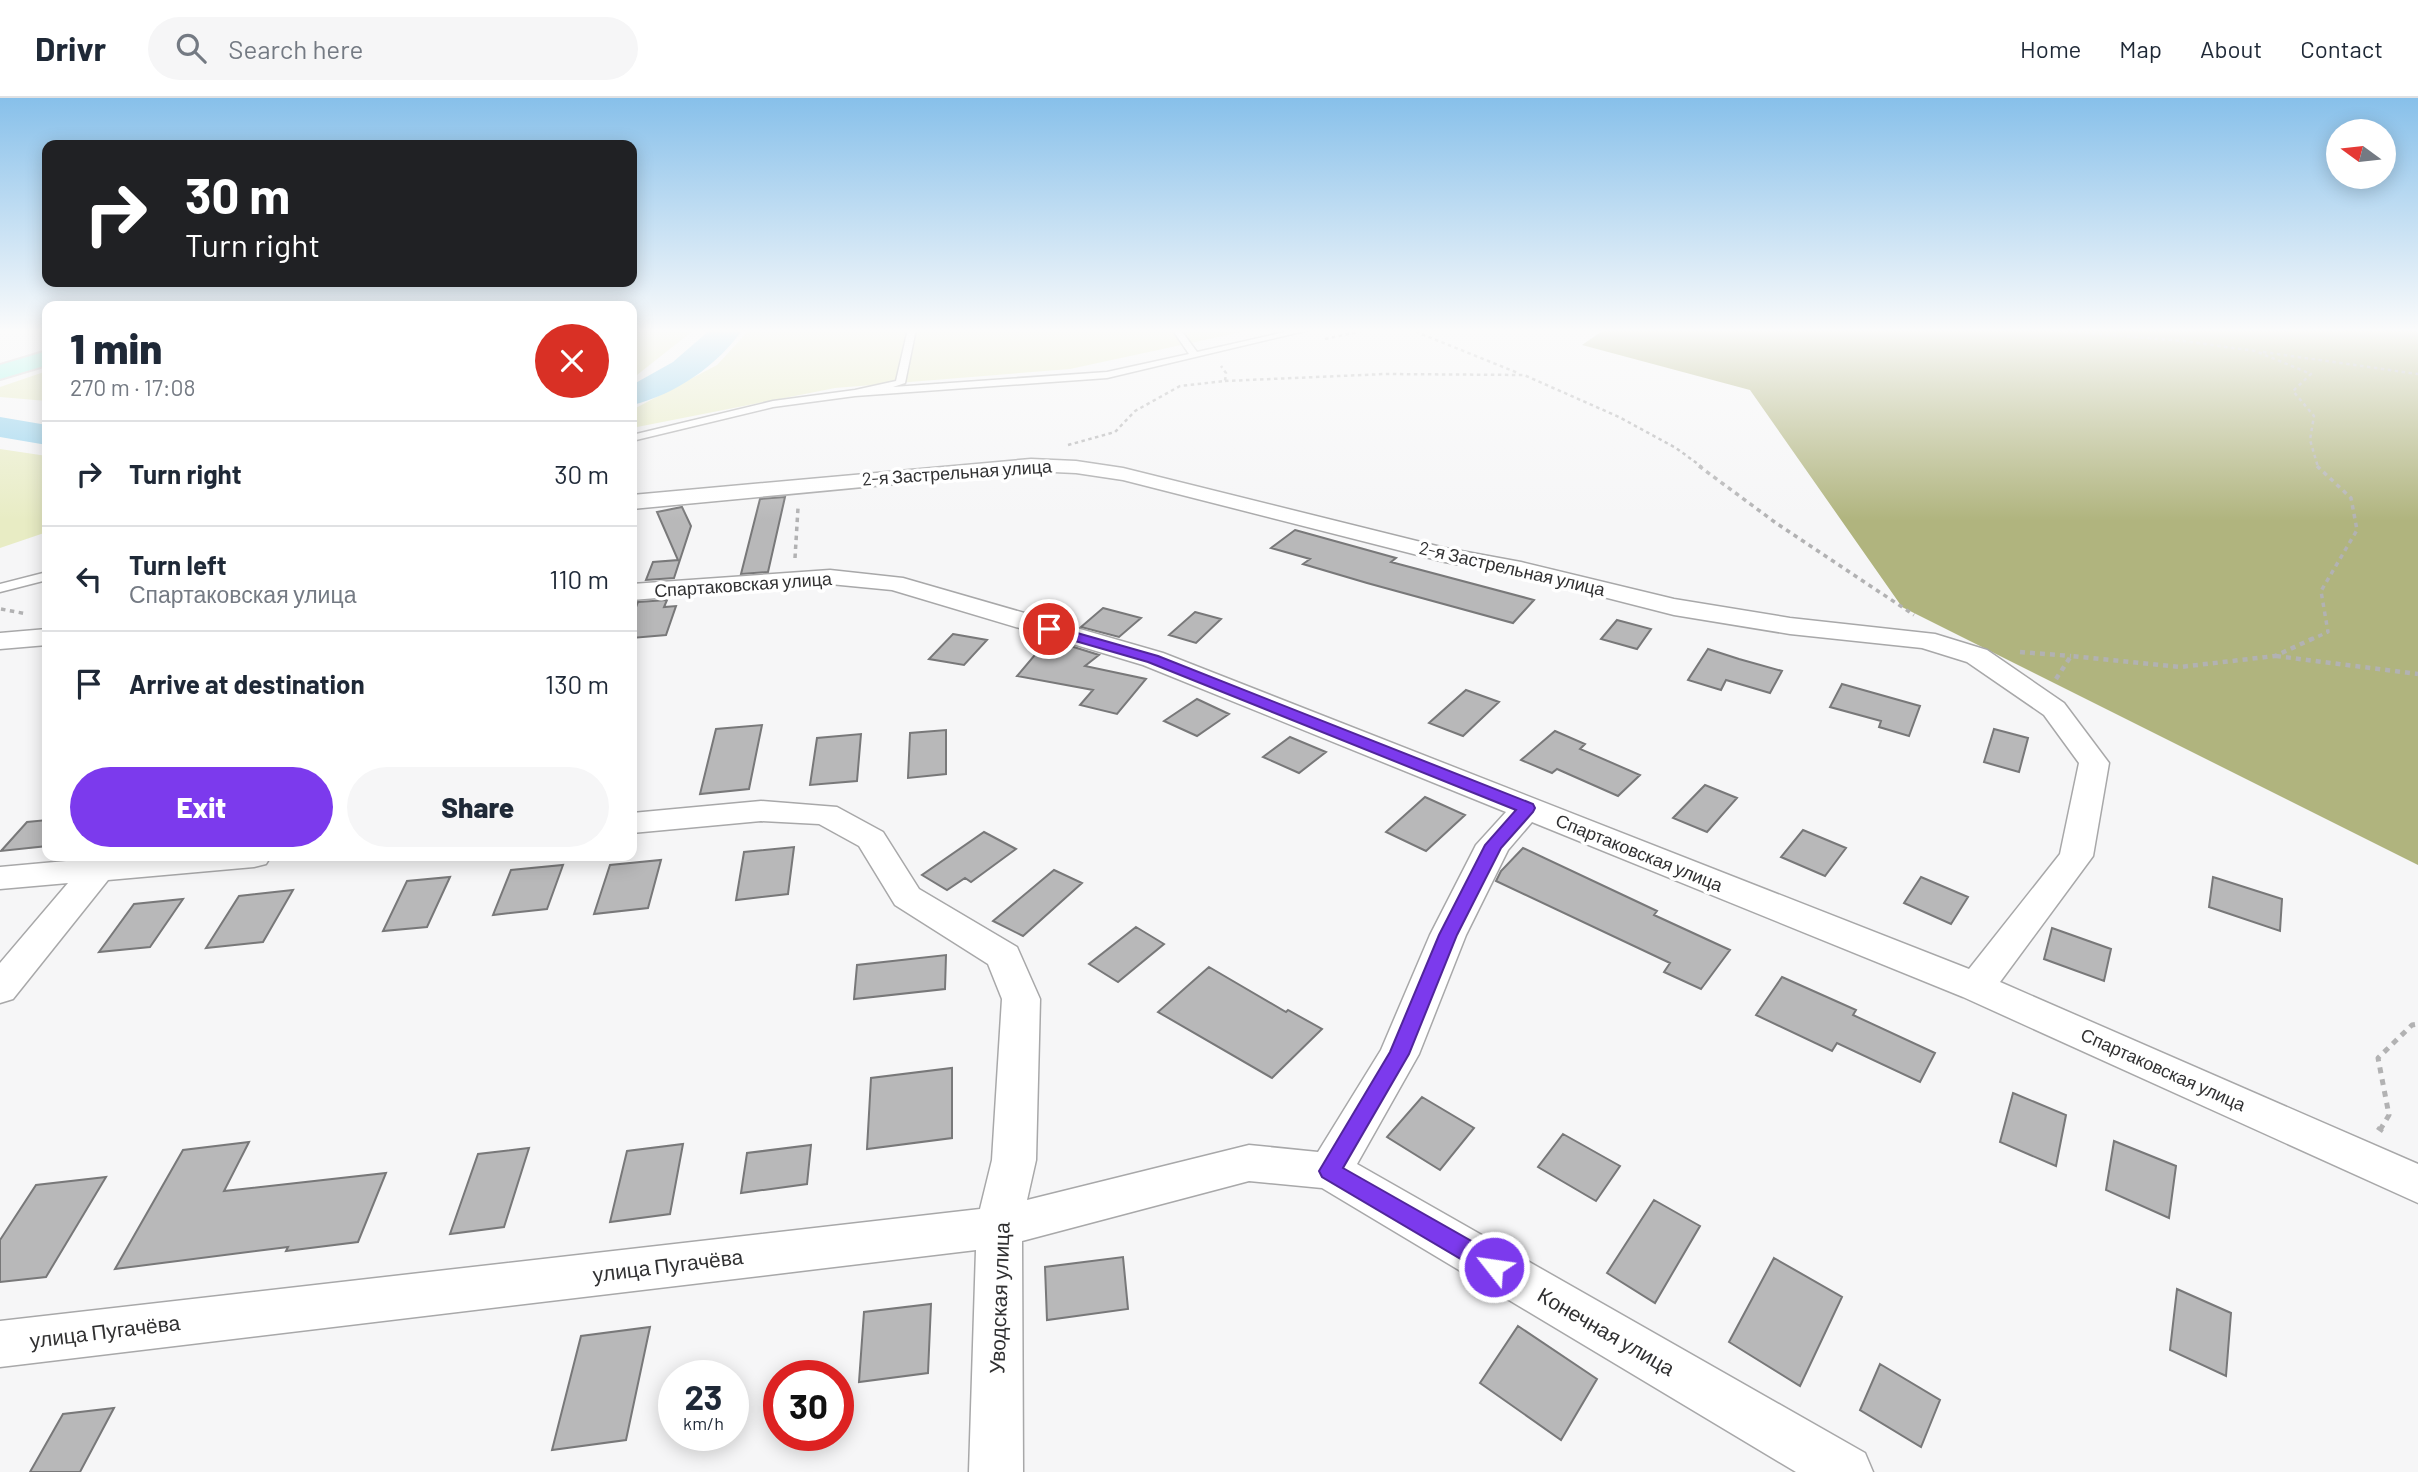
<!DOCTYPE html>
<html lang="en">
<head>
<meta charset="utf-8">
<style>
  :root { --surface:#fff; --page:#f6f6f7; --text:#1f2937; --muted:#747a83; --line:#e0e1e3; --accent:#7c3aed }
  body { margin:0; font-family:Barlow,sans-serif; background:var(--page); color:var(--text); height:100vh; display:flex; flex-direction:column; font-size:26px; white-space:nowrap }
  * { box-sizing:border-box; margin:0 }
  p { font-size:23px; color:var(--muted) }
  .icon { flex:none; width:38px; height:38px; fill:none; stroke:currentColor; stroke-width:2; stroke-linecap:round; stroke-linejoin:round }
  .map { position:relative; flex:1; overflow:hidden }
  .side { position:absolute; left:42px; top:203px; width:595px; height:560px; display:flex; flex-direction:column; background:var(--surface); border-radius:14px; box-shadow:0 4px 18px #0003 }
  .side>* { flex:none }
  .hud { position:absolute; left:42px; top:42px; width:595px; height:147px; border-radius:14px; box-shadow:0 4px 18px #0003; background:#202124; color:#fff; overflow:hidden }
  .needle { width:46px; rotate:285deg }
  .controls { position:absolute; left:2326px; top:21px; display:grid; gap:14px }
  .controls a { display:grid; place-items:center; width:70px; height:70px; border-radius:50%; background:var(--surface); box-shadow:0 4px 18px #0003; font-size:35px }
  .speed { position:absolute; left:658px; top:1262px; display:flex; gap:14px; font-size:35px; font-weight:700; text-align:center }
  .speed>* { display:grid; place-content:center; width:91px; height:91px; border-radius:50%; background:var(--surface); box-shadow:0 4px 18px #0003; line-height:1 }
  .speed small { font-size:18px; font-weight:400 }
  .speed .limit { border:10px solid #d22; background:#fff; color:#111 }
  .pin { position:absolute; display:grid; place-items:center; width:60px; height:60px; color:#fff; margin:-30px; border:4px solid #fff; border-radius:50%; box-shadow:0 2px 7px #0007 }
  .me { position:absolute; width:77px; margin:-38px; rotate:300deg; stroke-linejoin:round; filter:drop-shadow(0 0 5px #0008) }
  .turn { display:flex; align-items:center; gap:24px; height:147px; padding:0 28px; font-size:32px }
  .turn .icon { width:91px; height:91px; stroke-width:2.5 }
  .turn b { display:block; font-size:49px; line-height:60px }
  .round { display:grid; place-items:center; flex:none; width:74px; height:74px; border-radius:37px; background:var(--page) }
  .summary { display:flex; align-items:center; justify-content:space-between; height:119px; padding:0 28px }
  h1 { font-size:42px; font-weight:800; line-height:52px }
  .button { display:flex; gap:14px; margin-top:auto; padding:14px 28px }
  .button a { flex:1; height:80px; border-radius:42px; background:var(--accent); color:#fff; font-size:28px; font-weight:800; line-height:80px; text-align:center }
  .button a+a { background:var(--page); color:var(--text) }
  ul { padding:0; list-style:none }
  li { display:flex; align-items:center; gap:21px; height:105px; padding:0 28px; border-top:2px solid var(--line) }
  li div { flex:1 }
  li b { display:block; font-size:26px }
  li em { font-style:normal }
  header { display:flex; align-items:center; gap:42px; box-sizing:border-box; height:98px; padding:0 35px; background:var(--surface); border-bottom:2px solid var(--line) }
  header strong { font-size:33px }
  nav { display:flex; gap:38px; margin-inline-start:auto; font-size:24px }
  .search { width:490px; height:63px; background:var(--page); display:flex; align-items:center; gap:18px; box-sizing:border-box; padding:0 24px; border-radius:38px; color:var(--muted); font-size:26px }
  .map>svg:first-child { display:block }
</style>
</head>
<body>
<header>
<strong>Drivr</strong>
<div class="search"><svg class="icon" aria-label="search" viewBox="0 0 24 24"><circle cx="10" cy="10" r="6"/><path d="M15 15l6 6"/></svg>Search here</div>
<nav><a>Home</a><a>Map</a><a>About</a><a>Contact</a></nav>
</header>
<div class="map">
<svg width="2418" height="1374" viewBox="0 0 2418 1374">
  <rect width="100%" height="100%" fill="#f6f6f7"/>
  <path fill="#e8ecc4" d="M 632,231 L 695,231 L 632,281 Z
    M 750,231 L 1255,231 L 1070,271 L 835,290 L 632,330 L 632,312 L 717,267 Z
    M 47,273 L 47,303 L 0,299 L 0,289 Z
    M 0,351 L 47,358 L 47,434 L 0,450 Z"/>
  <path fill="#b0b47e" d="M 1605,231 L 2418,231 L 2418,767 L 1902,509 L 1750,292 L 1582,247 Z"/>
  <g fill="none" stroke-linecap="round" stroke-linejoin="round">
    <path fill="#95d2ed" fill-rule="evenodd" d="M 711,231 L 743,231 C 718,267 675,297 632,307 L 632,287 L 673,264 Z
      M 0,319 L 47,327 L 47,347 L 0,339 Z"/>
  </g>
  <path fill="#b8b8b9" stroke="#787879" stroke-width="2" d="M 785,399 L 768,474 L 741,476 L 760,401 Z
    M 682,409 L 691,428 L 674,480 L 646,482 L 653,464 L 678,462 L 657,414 Z
    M 1295,432 L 1396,460 L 1391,464 L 1534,502 L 1513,525 L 1367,485 L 1303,466 L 1310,461 L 1271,450 Z
    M 667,502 L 664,509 L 676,508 L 666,537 L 632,540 L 632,520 L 638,504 Z
    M 1103,510 L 1141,520 L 1119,539 L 1081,529 Z
    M 1195,514 L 1221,521 L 1196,545 L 1169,537 Z
    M 1617,522 L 1651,531 L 1637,551 L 1601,541 Z
    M 953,536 L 987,542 L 964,567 L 929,561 Z
    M 1061,545 L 1099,557 L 1085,568 L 1146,581 L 1117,616 L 1080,607 L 1093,592 L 1017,578 L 1039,552 L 1051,554 Z
    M 1708,551 L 1739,561 L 1782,573 L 1770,595 L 1726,582 L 1721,592 L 1688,582 Z
    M 1842,586 L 1920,608 L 1909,638 L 1879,629 L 1881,623 L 1830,609 Z
    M 1466,592 L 1499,604 L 1463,638 L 1429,625 Z
    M 1197,601 L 1229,616 L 1197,638 L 1164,623 Z
    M 762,627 L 749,691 L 700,696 L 716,631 Z
    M 1994,631 L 2028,640 L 2019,674 L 1984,664 Z
    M 946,632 L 946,676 L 908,680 L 910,635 Z
    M 1555,633 L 1585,646 L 1580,651 L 1640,677 L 1618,698 L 1557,671 L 1552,675 L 1521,662 Z
    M 861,636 L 857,683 L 810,687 L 817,640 Z
    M 1290,639 L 1326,654 L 1299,675 L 1263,659 Z
    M 1705,687 L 1737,700 L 1707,734 L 1673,720 Z
    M 1425,699 L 1465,717 L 1426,753 L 1386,734 Z
    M 47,722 L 47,748 L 1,753 L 27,724 Z
    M 1803,732 L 1846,750 L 1825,778 L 1781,759 Z
    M 984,734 L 1016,751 L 971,784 L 965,780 L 947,792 L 922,777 Z
    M 794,749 L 788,796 L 736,802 L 744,754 Z
    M 1523,750 L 1657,813 L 1654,817 L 1730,852 L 1701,891 L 1664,874 L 1670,865 L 1496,783 L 1501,773 Z
    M 661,762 L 648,810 L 594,816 L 610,767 Z
    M 563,767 L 547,811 L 493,817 L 511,772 Z
    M 1054,772 L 1082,785 L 1023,838 L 993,823 Z
    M 450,779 L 427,829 L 383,833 L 407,783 Z
    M 1921,779 L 1968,799 L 1951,826 L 1904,805 Z
    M 2213,779 L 2282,801 L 2280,833 L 2209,809 Z
    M 293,792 L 263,844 L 206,850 L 239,798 Z
    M 183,801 L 150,849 L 99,854 L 134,806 Z
    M 1136,829 L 1164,846 L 1118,884 L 1089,866 Z
    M 2052,830 L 2111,851 L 2104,883 L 2044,861 Z
    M 946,857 L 945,891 L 854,901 L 857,867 Z
    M 1209,869 L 1286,914 L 1288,912 L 1322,931 L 1272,980 L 1158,914 Z
    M 1782,879 L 1856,912 L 1853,917 L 1935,955 L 1920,984 L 1837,945 L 1832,953 L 1756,917 Z
    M 952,970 L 952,1040 L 867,1051 L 871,980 Z
    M 2013,995 L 2066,1017 L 2056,1068 L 2000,1044 Z
    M 1422,999 L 1474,1030 L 1440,1072 L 1387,1039 Z
    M 1563,1036 L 1620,1068 L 1596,1103 L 1538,1069 Z
    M 2114,1043 L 2176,1068 L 2169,1120 L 2106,1092 Z
    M 249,1044 L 224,1093 L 386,1075 L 358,1144 L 286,1153 L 288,1149 L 115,1171 L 183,1052 Z
    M 683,1046 L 670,1116 L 610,1124 L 627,1053 Z
    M 811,1047 L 807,1086 L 741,1095 L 747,1055 Z
    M 529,1050 L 504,1129 L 450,1136 L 478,1056 Z
    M 106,1079 L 46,1179 L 0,1184 L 0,1142 L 36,1087 Z
    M 1654,1102 L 1700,1128 L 1655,1205 L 1607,1175 Z
    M 1123,1159 L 1128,1211 L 1047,1222 L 1045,1169 Z
    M 1774,1160 L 1842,1199 L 1800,1288 L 1729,1244 Z
    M 2177,1191 L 2231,1215 L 2226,1278 L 2170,1252 Z
    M 931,1206 L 928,1275 L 859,1284 L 864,1214 Z
    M 1518,1228 L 1597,1281 L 1561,1342 L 1480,1285 Z
    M 650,1229 L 626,1342 L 552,1352 L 581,1238 Z
    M 1880,1266 L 1940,1302 L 1921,1349 L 1860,1312 Z
    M 114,1310 L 80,1374 L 30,1374 L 63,1316 Z"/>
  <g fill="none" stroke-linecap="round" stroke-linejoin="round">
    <g stroke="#a8a8a9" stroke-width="3">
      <path id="service" d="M 908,231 L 916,231 L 905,285 L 893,289 L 1107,274 L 1189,256 L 1172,231 L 1180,231 L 1197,254 L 1298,231 L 1313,231 L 1107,280 L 855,298 L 773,309 L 632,343 L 632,337 L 773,303 L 855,292 L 896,283 Z
        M 47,474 L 47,482 L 0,494 L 0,486 Z"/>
    </g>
    <g stroke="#a8a8a9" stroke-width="3">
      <path id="minor" d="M 1031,361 L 1076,363 L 1123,370 L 1445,450 L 1521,464 L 1674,501 L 1790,520 L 1935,536 L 1987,552 L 2064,605 L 2109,665 L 2093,758 L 2000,884 L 2418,1066 L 2418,1105 L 1963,899 L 1532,724 L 1508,752 L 1466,837 L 1419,956 L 1357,1066 L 1865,1355 L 1873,1374 L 1796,1374 L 1322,1090 L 1249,1083 L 1022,1143 L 1023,1374 L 969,1374 L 976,1152 L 0,1269 L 0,1223 L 980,1111 L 992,1062 L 1002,901 L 988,866 L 895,807 L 859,748 L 819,726 L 761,723 L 632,735 L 632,715 L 761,703 L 837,709 L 883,734 L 919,791 L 1017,849 L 1040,901 L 1036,1062 L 1027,1102 L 1249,1047 L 1318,1054 L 1381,952 L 1430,837 L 1476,747 L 1506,714 L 1143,567 L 892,492 L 830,486 L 632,502 L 632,486 L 830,472 L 903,480 L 1163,555 L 1969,871 L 2060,756 L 2079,665 L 2044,617 L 1967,564 L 1922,550 L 1790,536 L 1674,517 L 1521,478 L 1445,464 L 1123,382 L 1076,375 L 1031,373 L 632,411 L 632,397 Z
        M 47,531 L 47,547 L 0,551 L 0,535 Z
        M 91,758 L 271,758 L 266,766 L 254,769 L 108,782 L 13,901 L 0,905 L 0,865 L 68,785 L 0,791 L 0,769 L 88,761 Z"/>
    </g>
    <g stroke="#d2d2d2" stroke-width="4">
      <path id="primary" d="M 47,253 L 47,267 L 0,281 L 0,267 Z"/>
    </g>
    <path stroke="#b2b2b3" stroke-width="2.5" stroke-dasharray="3.5 3.5" stroke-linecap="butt" d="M 1409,231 L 1518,275
      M 2036,231 L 2183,243 L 2255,253 L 2311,276 L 2293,293 L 2314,318 L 2310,342 L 2318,369
      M 1325,241 L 1370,231
      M 2263,254 L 2418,276
      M 1225,283 L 1385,276 L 1524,277 L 1619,319 L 1676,350 L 1702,369
      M 1068,347 L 1115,334 L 1135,313 L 1180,288 L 1225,283 L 1226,275 L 1221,268"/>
    <path stroke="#b2b2b3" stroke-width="3.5" stroke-dasharray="4.5 4.5" stroke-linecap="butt" d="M 1699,368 L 1776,425 L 1914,517
      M 795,460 L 798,410
      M 1,511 L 27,516
      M 2310,542 L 2328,534 L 2321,493 L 2357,432 L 2351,400 L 2317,368"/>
    <path stroke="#b2b2b3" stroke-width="4.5" stroke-dasharray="5 5" stroke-linecap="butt" d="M 2020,554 L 2071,558
      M 2276,558 L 2418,576
      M 2056,581 L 2071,558 L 2180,569 L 2275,558 L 2314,540"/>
    <path stroke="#b2b2b3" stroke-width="5" stroke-dasharray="6 6" stroke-linecap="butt" d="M 2380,1032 L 2389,1017 L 2378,960 L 2412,927 L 2418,926"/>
    <path stroke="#b2b2b3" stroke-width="7" stroke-dasharray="8 8" stroke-linecap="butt" d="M 2379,1033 L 2381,1030"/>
    <use href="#service" fill="#fff" fill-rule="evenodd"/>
    <use href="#minor" fill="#fff" fill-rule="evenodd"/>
    <use href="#primary" fill="#98f6e5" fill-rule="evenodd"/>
  </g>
  <linearGradient id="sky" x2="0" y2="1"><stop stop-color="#87c0ea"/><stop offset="0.55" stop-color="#fbfbfb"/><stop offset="1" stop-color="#fbfbfb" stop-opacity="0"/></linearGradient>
  <rect width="2418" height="423" fill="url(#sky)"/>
  <path fill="#7c3aed" stroke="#51269a" stroke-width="2" d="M 1049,527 L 1158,558 L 1533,706 L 1535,710 L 1533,714 L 1501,750 L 1457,837 L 1409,956 L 1343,1070 L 1503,1161 L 1506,1169 L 1503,1176 L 1494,1179 L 1486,1176 L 1322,1079 L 1319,1073 L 1390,954 L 1439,837 L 1485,747 L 1516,712 L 1148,564 L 1044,534 L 1044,528 Z"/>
  <g text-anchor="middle" stroke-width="7" stroke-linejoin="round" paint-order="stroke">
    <g font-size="18" fill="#313132" stroke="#fff">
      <text transform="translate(957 375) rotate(-4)" y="6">2-я Застрельная улица</text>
      <text transform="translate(1512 471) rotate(13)" y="6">2-я Застрельная улица</text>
      <text transform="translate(743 487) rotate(-4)" y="6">Спартаковская улица</text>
      <text transform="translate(1639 755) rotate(22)" y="6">Спартаковская улица</text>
      <text transform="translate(2163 972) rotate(24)" y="6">Спартаковская улица</text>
    </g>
    <g font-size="21" fill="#313132" stroke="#fff">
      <text transform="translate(668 1168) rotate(-7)" y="7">улица Пугачёва</text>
      <text transform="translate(1000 1200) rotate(-88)" y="7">Уводская улица</text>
      <text transform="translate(105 1234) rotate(-7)" y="7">улица Пугачёва</text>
      <text transform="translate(1606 1234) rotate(30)" y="7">Конечная улица</text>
    </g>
  </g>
</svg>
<div class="controls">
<a><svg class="needle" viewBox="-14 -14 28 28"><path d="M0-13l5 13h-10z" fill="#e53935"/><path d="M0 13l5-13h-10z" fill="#747a83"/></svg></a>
</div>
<div class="speed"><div>23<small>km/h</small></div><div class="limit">30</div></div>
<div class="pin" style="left:1049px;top:531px;background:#d93025"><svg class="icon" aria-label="arrive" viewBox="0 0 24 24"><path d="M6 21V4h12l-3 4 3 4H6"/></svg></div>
<svg class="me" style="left:1494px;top:1169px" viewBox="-20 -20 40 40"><circle r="17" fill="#7c3aed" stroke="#fff" stroke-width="3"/><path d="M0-11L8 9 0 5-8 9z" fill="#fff"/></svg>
<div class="hud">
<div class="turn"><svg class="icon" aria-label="right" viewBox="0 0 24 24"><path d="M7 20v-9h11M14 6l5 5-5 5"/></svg><div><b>30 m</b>Turn right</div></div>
</div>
<section class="side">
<div class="summary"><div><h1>1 min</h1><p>270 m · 17:08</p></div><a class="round" style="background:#d93025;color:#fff"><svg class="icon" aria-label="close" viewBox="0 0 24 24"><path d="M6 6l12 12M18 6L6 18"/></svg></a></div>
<ul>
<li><svg class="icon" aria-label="right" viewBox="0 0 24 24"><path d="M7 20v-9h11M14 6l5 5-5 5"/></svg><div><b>Turn right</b></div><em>30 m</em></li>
<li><svg class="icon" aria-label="left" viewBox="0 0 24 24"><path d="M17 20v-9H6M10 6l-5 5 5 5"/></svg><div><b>Turn left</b><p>Спартаковская улица</p></div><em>110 m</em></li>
<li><svg class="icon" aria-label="arrive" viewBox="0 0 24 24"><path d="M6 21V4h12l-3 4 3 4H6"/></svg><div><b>Arrive at destination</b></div><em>130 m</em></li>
</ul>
<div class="button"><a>Exit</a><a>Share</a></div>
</section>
</div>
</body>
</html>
